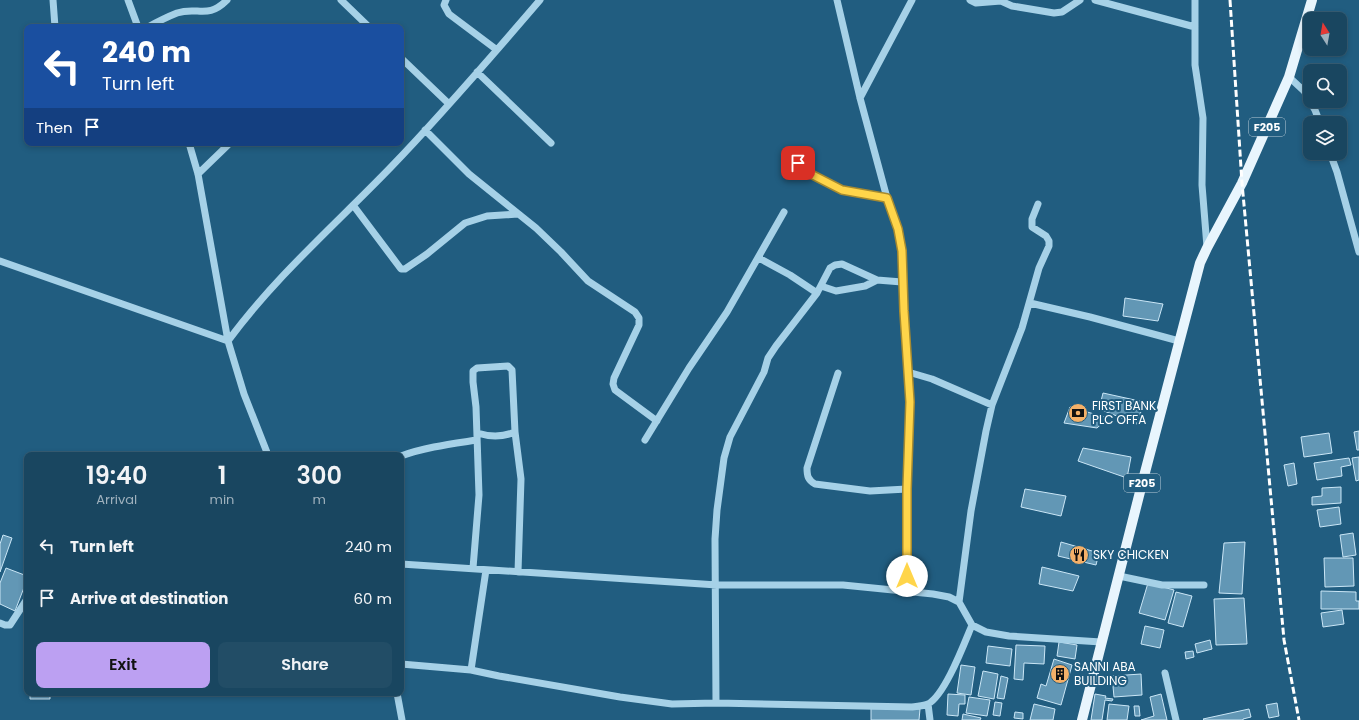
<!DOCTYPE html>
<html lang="en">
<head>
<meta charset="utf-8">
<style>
  :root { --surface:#194660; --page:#224d66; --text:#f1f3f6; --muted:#9fb1bd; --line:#375e75; --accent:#bca0f2 }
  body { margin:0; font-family:Poppins,sans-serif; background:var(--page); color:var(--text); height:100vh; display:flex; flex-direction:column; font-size:15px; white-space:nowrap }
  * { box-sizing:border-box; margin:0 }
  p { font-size:13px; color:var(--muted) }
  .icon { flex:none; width:22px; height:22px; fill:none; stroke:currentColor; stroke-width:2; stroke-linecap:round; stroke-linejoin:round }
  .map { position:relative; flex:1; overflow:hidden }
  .drawer { position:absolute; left:24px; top:452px; width:380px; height:244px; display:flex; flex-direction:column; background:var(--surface); border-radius:8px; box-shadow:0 2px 6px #0003,0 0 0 1px var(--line) }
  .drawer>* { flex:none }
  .top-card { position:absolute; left:24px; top:24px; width:380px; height:122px; border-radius:8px; box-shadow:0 2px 6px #0003,0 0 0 1px var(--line); background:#1a4fa0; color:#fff; overflow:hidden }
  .needle { width:26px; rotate:349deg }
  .fabs { position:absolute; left:1303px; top:12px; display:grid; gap:8px }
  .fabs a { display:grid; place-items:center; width:44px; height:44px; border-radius:8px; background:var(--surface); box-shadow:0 2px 6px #0003,0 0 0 1px var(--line); font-size:20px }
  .pin { position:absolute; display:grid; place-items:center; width:34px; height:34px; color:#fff; margin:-17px; border-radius:8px; box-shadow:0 2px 6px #0006 }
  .me { position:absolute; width:44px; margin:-22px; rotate:0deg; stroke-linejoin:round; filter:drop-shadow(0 0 3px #0008) }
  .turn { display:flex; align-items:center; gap:14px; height:84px; padding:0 12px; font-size:18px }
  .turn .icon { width:52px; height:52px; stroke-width:2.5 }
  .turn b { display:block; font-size:28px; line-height:34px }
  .then { display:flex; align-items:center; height:38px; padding:0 12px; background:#0003; gap:8px; font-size:15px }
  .eta { display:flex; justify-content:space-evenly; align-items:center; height:68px; text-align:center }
  .eta b { font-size:24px; font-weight:600; line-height:28px }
  .primary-button { display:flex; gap:8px; margin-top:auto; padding:8px 12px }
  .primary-button a { flex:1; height:46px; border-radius:8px; background:var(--accent); color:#111; font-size:16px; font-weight:600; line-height:46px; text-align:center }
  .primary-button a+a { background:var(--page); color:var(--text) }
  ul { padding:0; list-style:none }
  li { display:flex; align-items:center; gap:12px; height:52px; padding:0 12px }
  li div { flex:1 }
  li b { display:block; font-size:15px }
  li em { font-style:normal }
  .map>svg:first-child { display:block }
</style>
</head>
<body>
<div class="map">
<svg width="1359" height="720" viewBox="0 0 1359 720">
  <rect width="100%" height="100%" fill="#215d80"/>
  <path fill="#6297b5" stroke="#cae6f6" d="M 1125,298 L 1163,304 L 1158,321 L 1123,316 Z
    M 1103,393 L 1144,402 L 1137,424 L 1099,409 Z
    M 1070,407 L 1108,418 L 1097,428 L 1064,423 Z
    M 1359,431 L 1359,450 L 1357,450 L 1354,432 Z
    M 1329,433 L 1332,453 L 1304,457 L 1301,437 Z
    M 1083,448 L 1131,457 L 1127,478 L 1078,461 Z
    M 1359,457 L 1359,480 L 1356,481 L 1352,458 Z
    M 1349,458 L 1351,465 L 1341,467 L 1342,476 L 1317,480 L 1314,463 Z
    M 1294,463 L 1297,484 L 1288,486 L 1284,465 Z
    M 1341,487 L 1341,503 L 1312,505 L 1312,497 L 1322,496 L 1322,488 Z
    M 1025,489 L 1066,496 L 1061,516 L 1021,507 Z
    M 1339,507 L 1341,524 L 1320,527 L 1317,510 Z
    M 1353,533 L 1356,555 L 1343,557 L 1340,535 Z
    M 3,535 L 12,538 L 0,572 L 0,544 Z
    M 1061,542 L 1099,553 L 1096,565 L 1058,556 Z
    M 1245,542 L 1242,594 L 1219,593 L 1224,543 Z
    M 1324,558 L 1353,558 L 1354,586 L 1325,587 Z
    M 1042,567 L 1079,576 L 1073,591 L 1039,584 Z
    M 6,568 L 27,576 L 27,586 L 25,585 L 15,611 L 0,604 L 0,583 Z
    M 1148,583 L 1174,590 L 1165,620 L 1139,613 Z
    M 1321,591 L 1356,592 L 1356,601 L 1359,601 L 1359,609 L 1321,609 Z
    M 1176,592 L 1192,596 L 1183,627 L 1168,623 Z
    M 1244,598 L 1247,644 L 1216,645 L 1214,599 Z
    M 1342,610 L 1344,624 L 1323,627 L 1321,613 Z
    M 1145,626 L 1164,630 L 1160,648 L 1141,644 Z
    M 1210,640 L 1212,649 L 1197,653 L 1195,644 Z
    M 1059,642 L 1077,645 L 1075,659 L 1057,656 Z
    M 1016,645 L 1045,646 L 1044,664 L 1024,663 L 1023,680 L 1014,679 Z
    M 988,646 L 1012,649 L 1010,666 L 986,663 Z
    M 1193,651 L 1194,657 L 1186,659 L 1185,652 Z
    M 1054,659 L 1072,665 L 1061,705 L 1037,698 L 1041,684 L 1046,686 Z
    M 961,665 L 975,667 L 971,695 L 957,693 Z
    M 983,671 L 998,674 L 994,699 L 978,696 Z
    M 1141,674 L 1142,695 L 1114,697 L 1112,676 Z
    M 1001,676 L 1008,678 L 1004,699 L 997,698 Z
    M 30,693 L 50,693 L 50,699 L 30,699 Z
    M 948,694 L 965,695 L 965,704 L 959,704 L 958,716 L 947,715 Z
    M 1095,694 L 1106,696 L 1105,698 L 1113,699 L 1112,701 L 1105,700 L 1102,720 L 1091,720 Z
    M 1161,694 L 1167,720 L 1141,720 L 1154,716 L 1150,697 Z
    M 969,697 L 990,700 L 987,716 L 966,713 Z
    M 995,702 L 1002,703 L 1000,716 L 993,715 Z
    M 1277,703 L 1279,716 L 1269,718 L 1266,705 Z
    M 1034,704 L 1055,709 L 1053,720 L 1030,720 Z
    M 1109,704 L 1129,706 L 1127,720 L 1107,720 Z
    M 1134,706 L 1139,706 L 1140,716 L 1135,716 Z
    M 871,708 L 920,709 L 919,720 L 871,720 Z
    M 1249,709 L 1251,717 L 1243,719 L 1243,720 L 1204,720 L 1203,719 Z
    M 1015,712 L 1023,713 L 1023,719 L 1014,718 Z
    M 963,714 L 981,718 L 980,720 L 962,720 Z"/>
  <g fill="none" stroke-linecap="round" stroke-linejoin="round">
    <path stroke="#a6d1e7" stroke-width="7" d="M 53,0 L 55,27
      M 128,0 L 138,27
      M 341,0 L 369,27
      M 446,0 L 444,5 L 449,14 L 497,50
      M 837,0 L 860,98 L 887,198 L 898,229 L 902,251 L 904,311 L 910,402 L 907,489 L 907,591
      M 970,0 L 976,3 L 1001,1 L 1012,6 L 1054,13 L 1062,12 L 1080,0
      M 1095,0 L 1195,27
      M 1195,0 L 1195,65 L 1203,118 L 1202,185 L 1207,247
      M 148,27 C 157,22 167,17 177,13 C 198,6 207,20 227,0
      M 401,58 L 448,103
      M 477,72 L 551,143
      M 1289,77 L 1304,91 L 1310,101
      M 860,98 L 912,0
      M 1310,101 L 1315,110 L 1320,123
      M 425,130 L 469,174 L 536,228 L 561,252 L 588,281 L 635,312 L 639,318 L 639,325 L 614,378 L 613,384 L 615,390 L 657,421
      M 189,143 L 198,174 L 228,341 L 244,394 L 268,455
      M 788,152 L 805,171 L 841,190 L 887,198
      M 1330,153 L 1337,172 L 1359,252
      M 198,174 L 230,143
      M 1038,204 L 1032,219 L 1032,227 L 1046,236 L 1049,241 L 1049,246 L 1039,268 L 1022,328 L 992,405 L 986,431 L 971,511 L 959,602 L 972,625 L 986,632 L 1009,636 L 1101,642
      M 353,205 L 401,269 L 405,269 L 427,254 L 465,223 L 487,216 L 518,214
      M 759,258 L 790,275 L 817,293
      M 0,261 L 228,341
      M 821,286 L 836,291 L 865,286 L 877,280 L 902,282
      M 1030,303 L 1090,317 L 1179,341
      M 228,341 C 275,277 336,224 391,167 C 443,113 492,56 540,0
      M 908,372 L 932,379 L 992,405
      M 838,373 L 807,468 C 807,476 808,480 815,484 L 870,491 L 907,489
      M 477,433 C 490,437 503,437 515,432
      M 645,440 L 689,368 L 727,312 L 784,212
      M 401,456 C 426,447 451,444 477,440
      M 401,564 L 717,585 L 843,585 L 933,594 L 949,597 L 959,602
      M 473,568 L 479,495 L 476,407 L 473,382 L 473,371 L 477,368 L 508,366 L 512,370 L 515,432 L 521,479 L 518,572
      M 1119,576 L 1162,585 L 1204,585
      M 0,623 L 5,625 L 10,625 L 27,599
      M 401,664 L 471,670 L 499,676 L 620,697 L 672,704 L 716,703 L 912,707 C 917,706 924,706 928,704 C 945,695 964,644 972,625
      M 471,670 L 486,570
      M 1165,673 L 1176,720
      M 397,693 L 402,720
      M 716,703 L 715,539 L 717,510 L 724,458 L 730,437 L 764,372 L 768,358 L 776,346 L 817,293 L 830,268 L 835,265 L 842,264 L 877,280
      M 928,704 L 930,720"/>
    <path stroke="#e8f5fd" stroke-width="10" d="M 1082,720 L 1143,480 L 1200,263 L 1207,248 L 1242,183 L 1289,77 L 1312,0"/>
    <path stroke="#fff" stroke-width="3" stroke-dasharray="7 3" stroke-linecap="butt" d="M 1230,0 L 1242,183 L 1284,640 L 1299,720"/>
  </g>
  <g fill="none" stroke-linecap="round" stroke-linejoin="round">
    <g stroke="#a68a30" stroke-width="10">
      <path id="route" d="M 798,163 L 805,171 L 842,190 L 887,198 L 898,229 L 902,251 L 904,311 L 910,402 L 907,489 L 907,576"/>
    </g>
    <use href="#route" stroke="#ffd54a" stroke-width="7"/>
  </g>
  <defs>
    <g id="bank-disc" transform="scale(1)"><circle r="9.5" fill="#f4b068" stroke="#215d80"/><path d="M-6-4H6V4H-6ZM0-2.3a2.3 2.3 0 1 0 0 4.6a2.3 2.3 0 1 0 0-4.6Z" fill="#111"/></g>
    <g id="restaurant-disc" transform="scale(1)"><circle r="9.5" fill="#f4b068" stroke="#215d80"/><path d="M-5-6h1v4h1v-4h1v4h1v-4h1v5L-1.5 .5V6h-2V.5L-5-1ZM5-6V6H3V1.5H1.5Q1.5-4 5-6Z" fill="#111"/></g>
    <g id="building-disc" transform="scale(1)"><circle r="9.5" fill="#f4b068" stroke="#215d80"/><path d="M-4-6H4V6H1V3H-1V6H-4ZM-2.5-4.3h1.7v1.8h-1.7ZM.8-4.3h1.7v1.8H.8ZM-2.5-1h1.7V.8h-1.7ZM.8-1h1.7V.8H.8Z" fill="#111"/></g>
  </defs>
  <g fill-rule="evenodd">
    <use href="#bank-disc" x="1078" y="413"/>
    <use href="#restaurant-disc" x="1079" y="555"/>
    <use href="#building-disc" x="1060" y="674"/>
  </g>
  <g text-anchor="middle" stroke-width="4" stroke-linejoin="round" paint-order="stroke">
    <g fill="#215d80" stroke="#bcced9" stroke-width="1">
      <rect x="1249" y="118" width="36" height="18" rx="3"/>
      <rect x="1124" y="474" width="36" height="18" rx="3"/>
    </g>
    <g font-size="11" font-weight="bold" fill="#fff">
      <text x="1267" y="131">F205</text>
      <text x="1142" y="487">F205</text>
    </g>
    <g font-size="12" fill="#fff" stroke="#215d80" text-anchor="start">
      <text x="1092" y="410">FIRST BANK<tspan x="1092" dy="14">PLC OFFA</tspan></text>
      <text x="1093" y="559">SKY CHICKEN</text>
      <text x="1074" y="671">SANNI ABA<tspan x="1074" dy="14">BUILDING</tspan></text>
    </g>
  </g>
</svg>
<div class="fabs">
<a><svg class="needle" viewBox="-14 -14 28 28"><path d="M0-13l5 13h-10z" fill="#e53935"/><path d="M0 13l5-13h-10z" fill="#9fb1bd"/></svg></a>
<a><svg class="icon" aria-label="search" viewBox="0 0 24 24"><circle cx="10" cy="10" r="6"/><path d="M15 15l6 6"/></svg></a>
<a><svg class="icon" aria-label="layers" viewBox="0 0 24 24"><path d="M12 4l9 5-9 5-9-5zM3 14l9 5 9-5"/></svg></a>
</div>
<div class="pin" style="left:798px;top:163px;background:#d93025"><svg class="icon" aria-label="arrive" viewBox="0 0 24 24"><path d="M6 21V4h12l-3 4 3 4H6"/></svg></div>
<svg class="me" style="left:907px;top:576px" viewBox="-20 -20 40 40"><circle r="19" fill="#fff"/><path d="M0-13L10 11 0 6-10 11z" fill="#ffd54a"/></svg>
<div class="top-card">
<div class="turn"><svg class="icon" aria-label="left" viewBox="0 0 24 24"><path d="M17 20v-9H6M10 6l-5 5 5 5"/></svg><div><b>240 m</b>Turn left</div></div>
<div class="then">Then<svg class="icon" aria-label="arrive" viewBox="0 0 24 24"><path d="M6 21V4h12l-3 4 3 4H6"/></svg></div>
</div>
<section class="drawer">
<div class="eta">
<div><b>19:40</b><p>Arrival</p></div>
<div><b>1</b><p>min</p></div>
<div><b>300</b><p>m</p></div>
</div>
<ul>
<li><svg class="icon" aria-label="left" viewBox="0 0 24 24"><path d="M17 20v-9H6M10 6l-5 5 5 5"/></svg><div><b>Turn left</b></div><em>240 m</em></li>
<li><svg class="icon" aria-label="arrive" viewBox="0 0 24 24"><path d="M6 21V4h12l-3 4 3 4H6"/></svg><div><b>Arrive at destination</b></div><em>60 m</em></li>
</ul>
<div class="primary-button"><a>Exit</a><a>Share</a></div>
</section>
</div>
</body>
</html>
